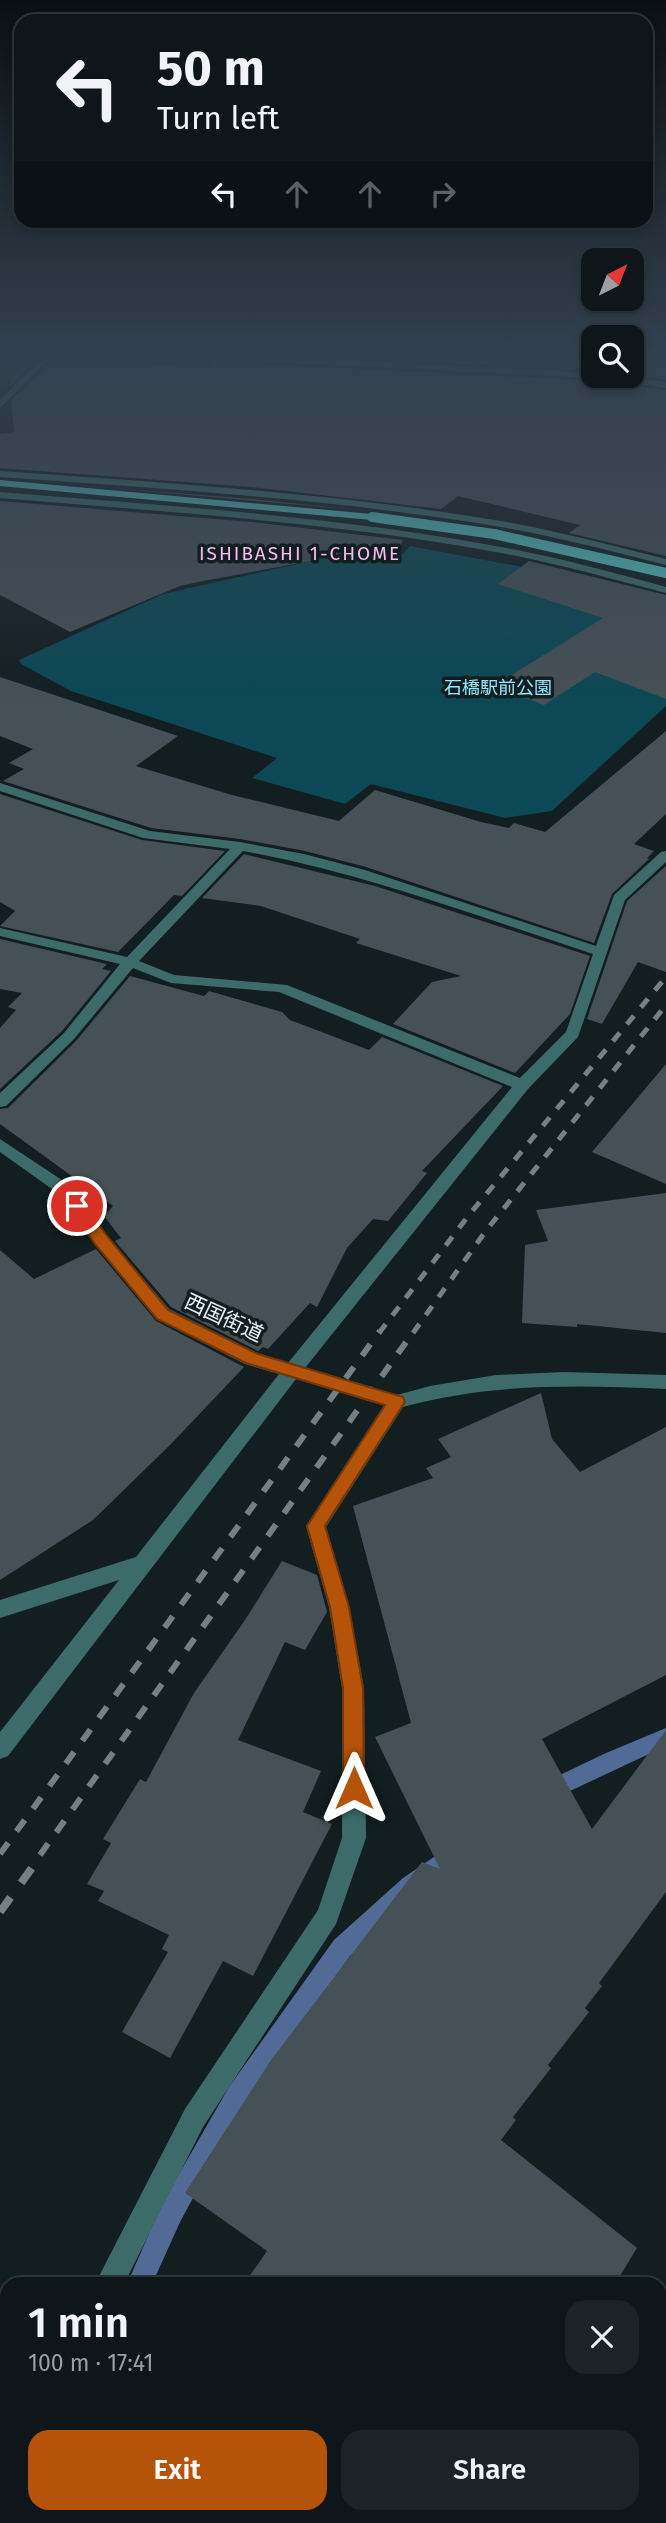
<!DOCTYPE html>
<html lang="en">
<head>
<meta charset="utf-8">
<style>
  :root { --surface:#0e1619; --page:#1c2326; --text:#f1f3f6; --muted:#9b9fa2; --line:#2e3538; --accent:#b45309 }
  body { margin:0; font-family:"Fira Sans","Noto Sans JP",sans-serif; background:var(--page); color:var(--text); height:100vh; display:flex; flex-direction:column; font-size:26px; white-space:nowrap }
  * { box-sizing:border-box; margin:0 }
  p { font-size:23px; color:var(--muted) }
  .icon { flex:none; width:38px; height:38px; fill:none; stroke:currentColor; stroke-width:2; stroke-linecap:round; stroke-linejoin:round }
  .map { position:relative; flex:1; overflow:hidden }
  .side { position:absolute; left:0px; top:2277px; width:667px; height:247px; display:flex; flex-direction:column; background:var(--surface); border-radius:21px 21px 0 0; box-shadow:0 4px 10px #0003,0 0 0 2px var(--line) }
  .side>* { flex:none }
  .hud { position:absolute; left:14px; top:14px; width:639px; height:214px; border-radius:21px; box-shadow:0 4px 10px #0003,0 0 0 2px var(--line); background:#0e1619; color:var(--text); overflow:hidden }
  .needle { width:46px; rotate:42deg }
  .tools { position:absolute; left:581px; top:248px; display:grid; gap:14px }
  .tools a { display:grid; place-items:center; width:63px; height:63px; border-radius:14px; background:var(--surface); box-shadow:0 4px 10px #0003,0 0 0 2px var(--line); font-size:35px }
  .pin { position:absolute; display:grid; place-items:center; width:60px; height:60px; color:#fff; margin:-30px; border:4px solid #fff; border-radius:50%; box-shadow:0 2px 7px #0007 }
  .me { position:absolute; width:77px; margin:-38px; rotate:0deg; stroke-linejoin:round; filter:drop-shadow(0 0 5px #0008) }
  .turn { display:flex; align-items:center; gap:24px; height:147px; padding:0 28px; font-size:32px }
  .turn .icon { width:91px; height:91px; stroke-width:2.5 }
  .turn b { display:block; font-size:49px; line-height:60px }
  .lanes { display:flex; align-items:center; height:66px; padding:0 28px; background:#0003; justify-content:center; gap:35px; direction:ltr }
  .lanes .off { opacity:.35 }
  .round { display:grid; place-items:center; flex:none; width:74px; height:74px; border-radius:21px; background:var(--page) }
  .head { display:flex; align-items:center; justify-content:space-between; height:119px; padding:0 28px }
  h1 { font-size:42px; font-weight:600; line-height:52px }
  .action { display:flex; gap:14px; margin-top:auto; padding:14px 28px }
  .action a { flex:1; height:80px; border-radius:21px; background:var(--accent); color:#fff; font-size:28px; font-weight:600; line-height:80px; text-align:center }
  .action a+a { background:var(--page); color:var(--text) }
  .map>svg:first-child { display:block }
</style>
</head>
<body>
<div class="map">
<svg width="666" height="2523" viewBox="0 0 666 2523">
  <rect width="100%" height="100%" fill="#131e21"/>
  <path fill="#0c4855" d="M 410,546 L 560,574 L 666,644 L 666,706 L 552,811 L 505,818 L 371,784 L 345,804 L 252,778 L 277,758 L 71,691 L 21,664 L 19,660 L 163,594 L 334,556 L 396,562 Z"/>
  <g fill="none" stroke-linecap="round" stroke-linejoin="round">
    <path fill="#516b96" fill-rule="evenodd" d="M 666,1728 L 666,1746 L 555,1798 L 548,1800 L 541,1798 L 538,1791 L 541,1784 L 606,1753 Z
      M 453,1844 L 460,1847 L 463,1854 L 460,1861 L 419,1892 L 350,1956 L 245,2103 L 181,2220 L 152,2284 L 127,2284 L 163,2202 L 229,2087 L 334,1940 L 403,1878 Z"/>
  </g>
  <path fill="#465057" d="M 211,356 L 216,356 L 222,362 L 596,381 L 666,390 L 666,556 L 569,533 L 580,525 L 458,496 L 441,509 L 251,487 L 0,468 L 0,434 L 14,432 L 11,401 L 52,360 L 210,368 Z
    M 312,356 L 593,356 L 593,370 Z
    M 632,356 L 666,356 L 666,379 L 632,375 Z
    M 7,358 L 37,360 L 10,387 Z
    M 112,488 L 251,499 L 368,511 Z
    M 0,501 L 251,522 L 403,540 L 393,562 L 338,556 L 203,581 L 180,586 L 70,632 L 0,595 Z
    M 529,561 L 666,595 L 666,699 L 595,672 L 544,705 L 494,686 L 603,618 L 498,584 Z
    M 0,677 L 178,736 L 136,766 L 232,795 L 339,821 L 375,790 L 481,822 L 509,828 L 514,823 L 545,832 L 666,731 L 666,814 L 634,844 L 654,851 L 647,858 L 649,859 L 612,894 L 594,943 L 366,867 L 305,851 L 240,839 L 151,828 L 3,781 L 24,769 L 9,763 L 33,749 L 0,736 Z
    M 0,794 L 142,840 L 225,851 L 182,896 L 174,895 L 118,952 L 0,926 L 15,911 L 0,902 Z
    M 244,854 L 375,886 L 590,956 L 570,1014 L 515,1073 L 393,1024 L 432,982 L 461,976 L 356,943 L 360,939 L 261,906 L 202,898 Z
    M 666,866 L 666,972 L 638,962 L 602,1024 L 587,1019 L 627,901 Z
    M 0,939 L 107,964 L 102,969 L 111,971 L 62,1031 L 0,1089 L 0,1028 L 16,1010 L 8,1007 L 22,993 L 0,989 Z
    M 130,976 L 204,996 L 209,991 L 282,1012 L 290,1020 L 369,1050 L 382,1037 L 503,1086 L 422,1171 L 427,1173 L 388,1221 L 373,1219 L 347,1248 L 317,1307 L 310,1303 L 268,1349 L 263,1347 L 258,1351 L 171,1307 L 115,1241 L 121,1238 L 104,1216 L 113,1206 L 0,1124 L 0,1109 L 8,1108 L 76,1041 Z
    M 666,1064 L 666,1184 L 592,1152 Z
    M 666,1193 L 666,1333 L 577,1324 L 577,1327 L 522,1323 L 525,1245 L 548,1241 L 536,1210 Z
    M 96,1249 L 156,1321 L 244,1367 L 171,1444 L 93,1520 L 0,1580 L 0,1250 L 34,1279 Z
    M 541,1393 L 552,1439 L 580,1472 L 666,1427 L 666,1675 L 542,1739 L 592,1829 L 666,1730 L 666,1892 L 599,1983 L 602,1986 L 585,2008 L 589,2012 L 548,2065 L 551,2068 L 513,2117 L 516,2120 L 501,2140 L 637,2248 L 615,2284 L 244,2284 L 267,2251 L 185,2193 L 271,2060 L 422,1862 L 440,1869 L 375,1737 L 411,1723 L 353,1506 L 433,1478 L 426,1468 L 451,1457 L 438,1439 Z
    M 282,1561 L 317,1575 L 327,1612 L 305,1650 L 285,1642 L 238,1740 L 321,1771 L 303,1812 L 332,1824 L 253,1976 L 223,1961 L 170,2058 L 122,2032 L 168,1952 L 162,1949 L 169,1935 L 98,1901 L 104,1891 L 87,1884 L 111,1843 L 103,1839 L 140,1779 L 146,1782 L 194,1693 L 245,1620 Z"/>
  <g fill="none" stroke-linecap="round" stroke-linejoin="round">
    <path fill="#3d6b6a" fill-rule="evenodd" d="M 44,356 L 53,356 L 0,408 L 0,400 Z
      M 218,356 L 266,356 L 593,373 L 593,376 L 620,376 L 666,382 L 666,388 L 596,378 L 222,359 Z
      M 0,471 C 167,483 335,493 501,521 C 556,531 611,545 666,559 L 666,565 C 611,551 557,537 501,527 C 335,499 167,489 0,477 Z
      M 0,492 C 167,506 336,516 501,547 C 557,557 611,572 666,587 L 666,593 C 611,579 557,563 501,553 C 336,522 167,512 0,498 Z
      M 0,783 L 150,831 L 240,842 L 304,854 L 365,870 L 596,946 L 614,895 L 661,852 L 666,851 L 666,862 L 625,900 L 578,1037 L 528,1089 L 305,1368 L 397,1395 L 430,1386 L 496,1375 L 564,1372 L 666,1375 L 666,1389 C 577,1385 490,1383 403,1407 L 326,1527 L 349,1607 L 364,1688 L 366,1838 L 336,1924 L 203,2127 L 124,2284 L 95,2284 L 185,2109 L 318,1910 L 342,1838 L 342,1688 L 329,1607 L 306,1526 L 385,1406 L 296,1379 L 8,1756 L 0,1759 L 0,1732 L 119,1580 L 0,1618 L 0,1600 L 136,1557 L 279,1374 L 245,1364 L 157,1319 L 95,1244 L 59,1194 L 0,1152 L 0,1139 L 71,1186 L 107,1236 L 169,1309 L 258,1354 L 288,1363 L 512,1087 L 279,992 L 171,983 L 133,968 L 74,1039 L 6,1106 L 0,1107 L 0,1093 L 64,1033 L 120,964 L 0,936 L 0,928 L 127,957 L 230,849 L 143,838 L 0,791 ZM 243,851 C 363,873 477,916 593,954 L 566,1032 L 520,1078 L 287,985 L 174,975 L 139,961 Z
      M 666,2381 L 666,2418 L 660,2420 L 660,2383 Z
      M 44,2516 L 74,2516 L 72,2523 L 42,2523 Z"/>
    <path fill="#54bdbb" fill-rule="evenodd" d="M 0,480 L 372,514 L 377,517 L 372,520 L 0,486 Z"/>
    <path stroke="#768082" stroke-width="5" stroke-dasharray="11 11" stroke-linecap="butt" d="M 379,1333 L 469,1215 L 666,977
      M 413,1333 L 485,1232 L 666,1005"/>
    <path stroke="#768082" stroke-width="6" stroke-dasharray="14 14" stroke-linecap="butt" d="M 0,1854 L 380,1331
      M 40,1855 L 414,1331"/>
    <path stroke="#768082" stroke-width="8" stroke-dasharray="18 18" stroke-linecap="butt" d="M 0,1912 L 42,1854"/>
    <path stroke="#54bdbb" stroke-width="10" d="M 372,517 L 494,534 L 666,573"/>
  </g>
  <linearGradient id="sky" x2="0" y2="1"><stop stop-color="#0a1012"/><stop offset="0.5" stop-color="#33414e"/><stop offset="1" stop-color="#33414e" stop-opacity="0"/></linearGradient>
  <rect width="666" height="709" fill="url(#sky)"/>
  <path fill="#b45309" stroke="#753606" stroke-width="2" d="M 77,1201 L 83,1203 L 107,1236 L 168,1310 L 258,1354 L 403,1397 L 405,1402 L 325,1526 L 349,1607 L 363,1688 L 364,1788 L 361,1795 L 354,1797 L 346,1795 L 343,1788 L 343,1688 L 330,1607 L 307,1526 L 385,1405 L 246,1363 L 157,1319 L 95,1244 L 72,1210 L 69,1206 L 72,1203 Z"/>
  <g text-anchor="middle" stroke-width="7" stroke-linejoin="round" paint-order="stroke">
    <g font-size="18" fill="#94e7fd" stroke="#131e21">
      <text x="498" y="694">石橋駅前公園</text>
    </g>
    <g font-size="19" letter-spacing="2" fill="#f8bcf4" stroke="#131e21">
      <text x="300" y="560">ISHIBASHI 1-CHOME</text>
    </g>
    <g font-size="21" fill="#e9f1f3" stroke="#131e21">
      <text transform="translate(224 1318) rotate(25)" y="7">西国街道</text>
    </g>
  </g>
</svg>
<div class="tools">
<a><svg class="needle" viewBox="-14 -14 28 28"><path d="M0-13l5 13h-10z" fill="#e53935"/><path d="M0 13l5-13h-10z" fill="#9b9fa2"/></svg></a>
<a><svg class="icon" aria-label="search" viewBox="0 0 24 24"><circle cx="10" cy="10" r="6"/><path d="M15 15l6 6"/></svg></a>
</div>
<div class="pin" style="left:77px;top:1206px;background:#d93025"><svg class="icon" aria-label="arrive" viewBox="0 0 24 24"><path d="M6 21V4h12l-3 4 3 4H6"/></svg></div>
<svg class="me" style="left:354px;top:1788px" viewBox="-20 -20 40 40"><path d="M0-17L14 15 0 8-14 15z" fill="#b45309" stroke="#fff" stroke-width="4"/></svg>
<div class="hud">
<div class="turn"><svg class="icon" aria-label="left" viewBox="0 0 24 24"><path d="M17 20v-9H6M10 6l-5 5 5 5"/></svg><div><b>50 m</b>Turn left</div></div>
<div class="lanes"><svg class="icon" aria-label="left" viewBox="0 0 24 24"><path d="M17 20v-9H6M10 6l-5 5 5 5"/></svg><svg class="icon off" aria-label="ahead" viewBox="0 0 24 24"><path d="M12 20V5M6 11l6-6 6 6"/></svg><svg class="icon off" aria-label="ahead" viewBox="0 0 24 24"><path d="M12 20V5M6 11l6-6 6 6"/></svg><svg class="icon off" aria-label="right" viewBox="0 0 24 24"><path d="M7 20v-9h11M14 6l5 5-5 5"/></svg></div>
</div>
<section class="side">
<div class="head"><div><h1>1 min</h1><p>100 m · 17:41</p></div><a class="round"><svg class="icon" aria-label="close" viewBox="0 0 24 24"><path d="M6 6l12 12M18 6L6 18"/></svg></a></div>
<div class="action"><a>Exit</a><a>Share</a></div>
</section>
</div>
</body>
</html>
